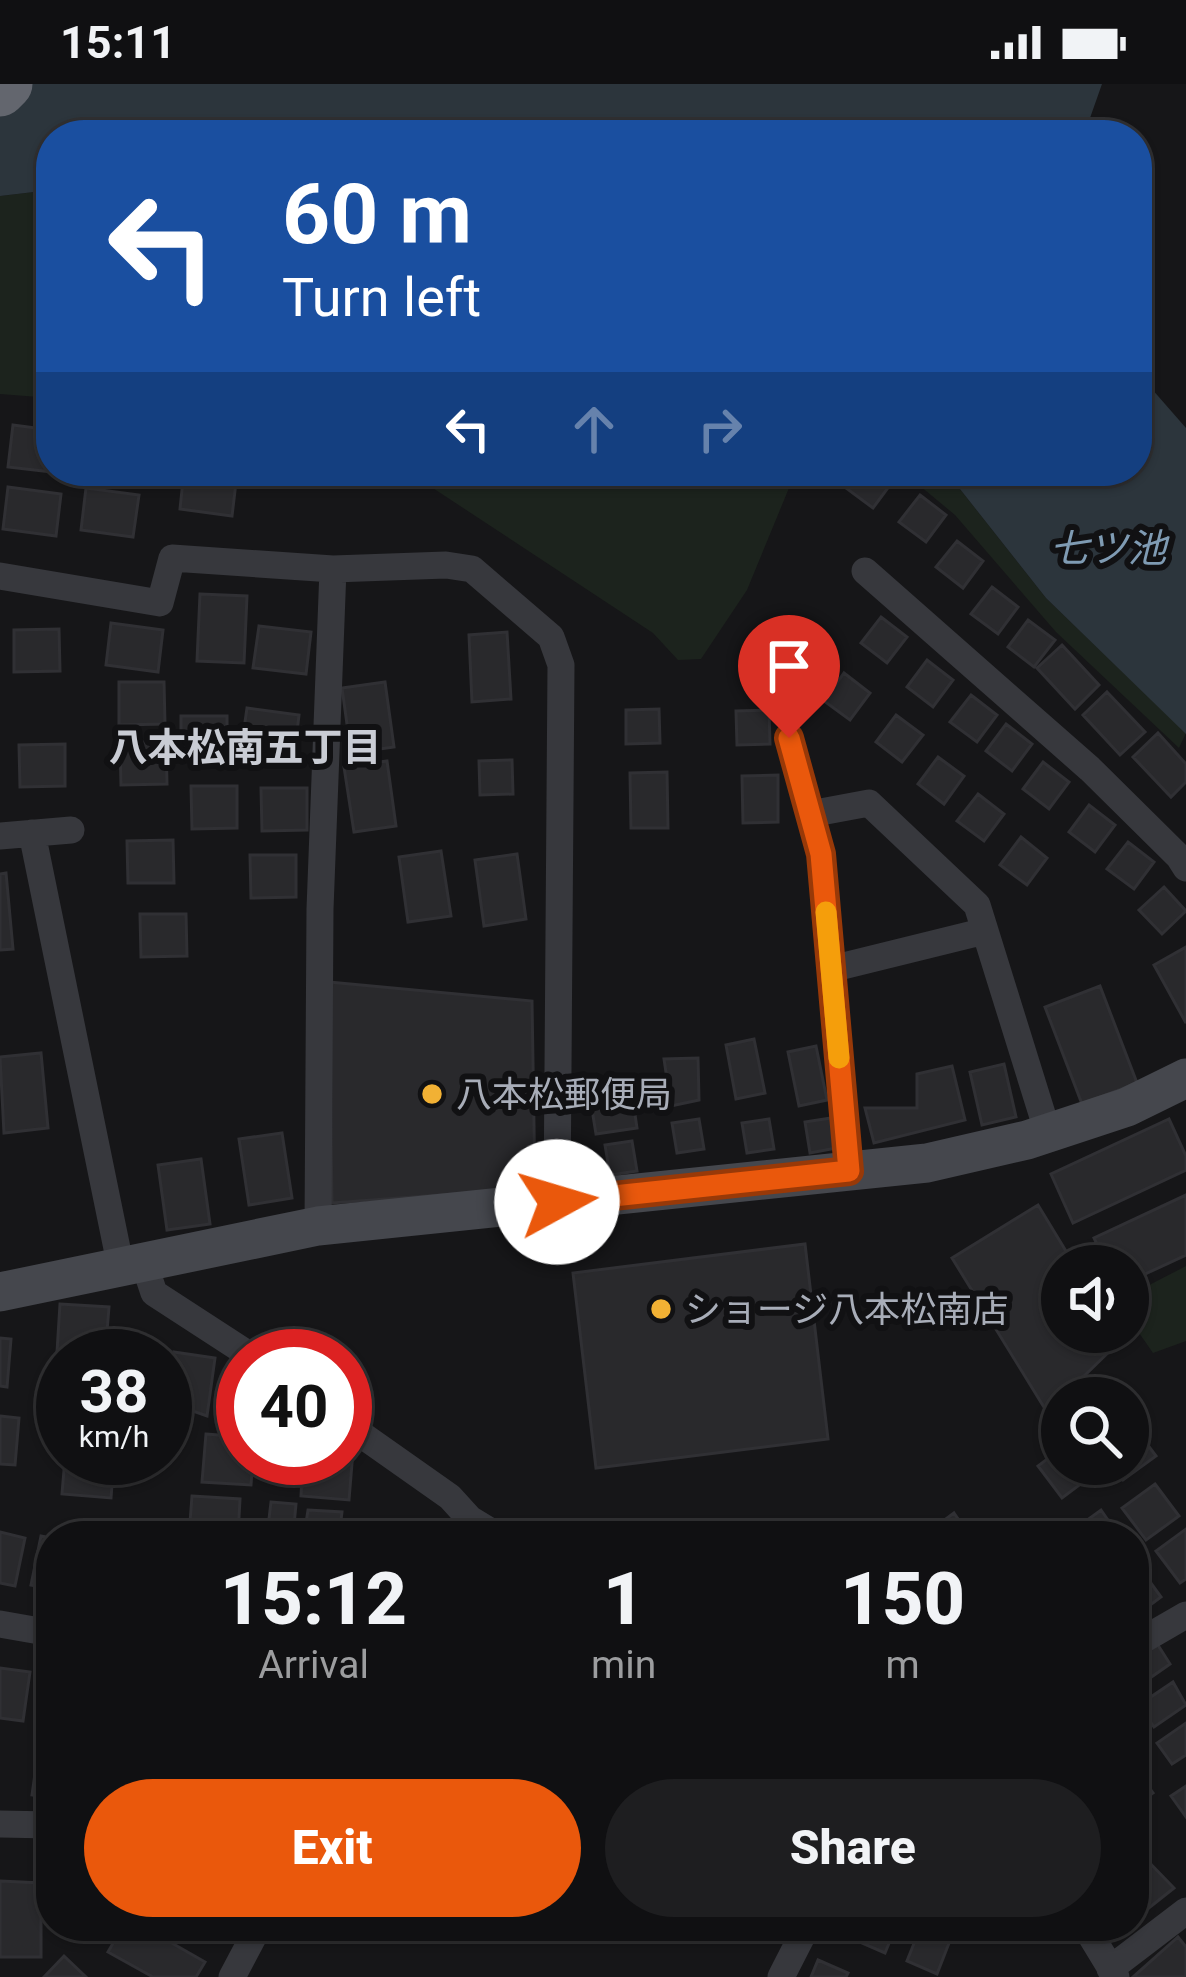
<!DOCTYPE html>
<html lang="en">
<head>
<meta charset="utf-8">
<style>
  :root { --surface:#101012; --page:#1e1e20; --text:#f1f3f6; --muted:#9c9d9f; --line:#303032; --accent:#ea580c }
  body { margin:0; font-family:Roboto,"Noto Sans JP",sans-serif; background:var(--page); color:var(--text); height:100vh; display:flex; flex-direction:column; font-size:45px; white-space:nowrap }
  * { box-sizing:border-box; margin:0 }
  p { font-size:39px; color:var(--muted) }
  .icon { flex:none; width:66px; height:66px; fill:none; stroke:currentColor; stroke-width:2; stroke-linecap:round; stroke-linejoin:round }
  .map { position:relative; flex:1; overflow:hidden }
  .sheet { position:absolute; left:36px; top:1437px; width:1113px; height:420px; display:flex; flex-direction:column; background:var(--surface); border-radius:48px; box-shadow:0 3px 9px #0004,0 0 0 3px var(--line) }
  .sheet>* { flex:none }
  .hud { position:absolute; left:36px; top:36px; width:1116px; height:366px; border-radius:48px; box-shadow:0 3px 9px #0004,0 0 0 3px var(--line); background:#1a4fa0; color:#fff; overflow:hidden }
  .controls { position:absolute; left:1041px; top:1161px; display:grid; gap:24px }
  .controls a { display:grid; place-items:center; width:108px; height:108px; border-radius:50%; background:var(--surface); box-shadow:0 3px 9px #0004,0 0 0 3px var(--line); font-size:60px }
  .speed { position:absolute; left:36px; top:1245px; display:flex; gap:24px; font-size:60px; font-weight:700; text-align:center }
  .speed>* { display:grid; place-content:center; width:156px; height:156px; border-radius:50%; background:var(--surface); box-shadow:0 3px 9px #0004,0 0 0 3px var(--line); line-height:1 }
  .speed small { font-size:30px; font-weight:400 }
  .speed .limit { border:18px solid #d22; background:#fff; color:#111 }
  .pin { position:absolute; display:grid; place-items:center; width:102px; height:102px; color:#fff; margin:-123px -51px; border-radius:50% 50% 50% 0; rotate:-45deg; box-shadow:0 0 12px #0007 }
  .pin .icon { rotate:45deg }
  .me { position:absolute; width:132px; margin:-66px; rotate:84deg; stroke-linejoin:round; filter:drop-shadow(0 0 9px #0008) }
  .turn { display:flex; align-items:center; gap:42px; height:252px; padding:0 48px; font-size:54px }
  .turn .icon { width:156px; height:156px; stroke-width:2.5 }
  .turn b { display:block; font-size:84px; line-height:102px }
  .lanes { display:flex; align-items:center; height:114px; padding:0 48px; background:#0003; justify-content:center; gap:60px; direction:ltr }
  .lanes .off { opacity:.35 }
  .eta { display:flex; justify-content:space-evenly; align-items:center; height:204px; text-align:center }
  .eta b { font-size:72px; font-weight:800; line-height:84px }
  .primary-button { display:flex; gap:24px; margin-top:auto; padding:24px 48px }
  .primary-button a { flex:1; height:138px; border-radius:72px; background:var(--accent); color:#fff; font-size:48px; font-weight:800; line-height:138px; text-align:center }
  .primary-button a+a { background:var(--page); color:var(--text) }
  .status { display:flex; justify-content:space-between; align-items:center; height:84px; padding:0 60px; background:var(--surface); direction:ltr }
  .status svg { height:33px; fill:currentColor }
  .map>svg:first-child { display:block }
</style>
</head>
<body>
<div class="status"><b>15:11</b><svg viewBox="0 0 49 12"><path d="M0 12V9h3v3zM5 12V6h3v6zM10 12V3h3v9zM15 12V0h3v12zM26 1h20v11H26zM47 4h2v5h-2z"/></svg></div>
<div class="map">
<svg width="1186" height="1893" viewBox="0 0 1186 1893">
  <rect width="100%" height="100%" fill="#161618"/>
  <path fill="#1c231d" d="M 51,106 L 51,314 L 0,310 L 0,112 Z
    M 407,387 L 796,387 L 747,506 L 701,575 L 678,576 L 653,549 Z
    M 902,387 L 942,387 L 956,400 L 1046,514 L 1186,649 L 1179,664 L 1056,548 L 955,431 Z
    M 1186,1182 L 1186,1257 L 1153,1269 L 1128,1233 L 1128,1212 Z"/>
  <path fill="#2c353c" d="M 0,0 L 1102,0 L 1084,51 L 51,51 L 51,106 L 0,112 Z
    M 1137,288 L 1186,344 L 1186,650 L 1046,514 L 956,400 L 942,387 L 1137,387 Z"/>
  <path fill="#29292c" stroke="#303034" stroke-width="3" d="M 13,341 L 51,346 L 51,387 L 61,387 L 61,389 L 8,383 Z
    M 184,387 L 237,390 L 232,432 L 180,425 Z
    M 859,387 L 880,387 L 893,397 L 873,424 L 846,404 Z
    M 8,403 L 61,410 L 56,452 L 3,445 Z
    M 86,404 L 139,411 L 133,453 L 81,446 Z
    M 920,411 L 946,431 L 926,458 L 899,438 Z
    M 957,457 L 983,477 L 963,504 L 936,483 Z
    M 992,503 L 1018,523 L 998,550 L 971,530 Z
    M 200,510 L 247,512 L 244,579 L 197,577 Z
    M 881,533 L 907,553 L 887,579 L 861,559 Z
    M 1028,536 L 1055,556 L 1034,583 L 1008,563 Z
    M 111,539 L 163,546 L 158,588 L 106,581 Z
    M 259,542 L 311,548 L 306,590 L 253,584 Z
    M 59,545 L 60,587 L 14,588 L 14,546 Z
    M 507,548 L 511,615 L 472,618 L 469,551 Z
    M 1062,561 L 1099,601 L 1075,625 L 1037,584 Z
    M 927,576 L 953,596 L 933,623 L 907,603 Z
    M 844,589 L 870,609 L 850,636 L 824,617 Z
    M 119,598 L 164,598 L 165,640 L 119,641 Z
    M 385,598 L 394,663 L 351,669 L 342,604 Z
    M 1107,608 L 1145,648 L 1120,671 L 1083,631 Z
    M 971,611 L 997,631 L 977,658 L 950,638 Z
    M 247,624 L 299,631 L 294,673 L 241,666 Z
    M 659,625 L 660,659 L 626,660 L 626,626 Z
    M 769,626 L 770,660 L 737,661 L 736,627 Z
    M 896,631 L 923,651 L 902,678 L 876,658 Z
    M 181,632 L 227,632 L 227,674 L 181,675 Z
    M 1006,640 L 1032,660 L 1012,687 L 986,667 Z
    M 1158,649 L 1186,680 L 1186,698 L 1171,713 L 1133,673 Z
    M 120,658 L 166,658 L 167,700 L 121,701 Z
    M 65,660 L 65,702 L 20,703 L 19,661 Z
    M 938,673 L 964,692 L 944,720 L 918,700 Z
    M 512,676 L 513,710 L 480,711 L 479,677 Z
    M 387,677 L 396,742 L 354,748 L 344,683 Z
    M 1043,678 L 1069,698 L 1049,725 L 1023,705 Z
    M 667,688 L 668,744 L 631,744 L 630,689 Z
    M 778,691 L 778,738 L 743,739 L 742,692 Z
    M 191,702 L 237,702 L 237,744 L 192,745 Z
    M 261,704 L 307,704 L 307,746 L 262,747 Z
    M 978,710 L 1004,730 L 984,757 L 957,737 Z
    M 1089,721 L 1115,741 L 1095,768 L 1069,748 Z
    M 1021,753 L 1047,774 L 1027,801 L 1000,781 Z
    M 173,756 L 174,799 L 128,799 L 127,757 Z
    M 1128,758 L 1154,778 L 1134,805 L 1107,785 Z
    M 441,767 L 451,832 L 408,838 L 399,773 Z
    M 517,770 L 526,835 L 484,842 L 475,776 Z
    M 250,771 L 296,771 L 296,813 L 251,814 Z
    M 6,789 L 13,865 L 0,866 L 0,790 Z
    M 1164,803 L 1186,827 L 1162,850 L 1139,826 Z
    M 140,830 L 186,830 L 187,872 L 141,873 Z
    M 1186,863 L 1186,939 L 1154,881 Z
    M 329,898 L 532,917 L 535,1104 L 332,1119 Z
    M 1100,902 L 1137,999 L 1082,1020 L 1045,923 Z
    M 754,955 L 765,1009 L 736,1015 L 726,961 Z
    M 816,962 L 827,1016 L 799,1022 L 788,968 Z
    M 41,969 L 48,1044 L 4,1049 L 0,973 Z
    M 698,974 L 699,1016 L 671,1022 L 664,975 Z
    M 1004,980 L 1016,1033 L 982,1041 L 970,988 Z
    M 952,982 L 965,1036 L 874,1059 L 865,1024 L 917,1024 L 917,990 Z
    M 630,997 L 637,1044 L 596,1050 L 591,1019 L 604,1017 L 602,1002 Z
    M 831,1034 L 836,1064 L 810,1069 L 805,1038 Z
    M 699,1035 L 704,1065 L 677,1069 L 672,1039 Z
    M 769,1035 L 774,1065 L 747,1069 L 742,1039 Z
    M 1169,1035 L 1186,1072 L 1186,1086 L 1073,1139 L 1051,1090 Z
    M 282,1049 L 292,1114 L 249,1121 L 239,1055 Z
    M 632,1057 L 637,1087 L 610,1091 L 605,1061 Z
    M 201,1075 L 210,1140 L 167,1146 L 158,1081 Z
    M 1186,1111 L 1186,1171 L 1128,1198 L 1128,1182 L 1107,1182 L 1094,1154 Z
    M 1038,1121 L 1075,1182 L 1062,1182 L 1062,1248 L 1115,1248 L 1120,1257 L 1047,1328 L 952,1174 Z
    M 805,1160 L 828,1355 L 596,1384 L 573,1189 Z
    M 60,1220 L 109,1223 L 105,1271 L 57,1268 Z
    M 0,1254 L 11,1255 L 7,1303 L 0,1302 Z
    M 174,1268 L 215,1274 L 207,1332 L 170,1319 Z
    M 231,1291 L 243,1292 L 243,1333 L 227,1331 Z
    M 0,1332 L 19,1334 L 15,1381 L 0,1380 Z
    M 1132,1340 L 1156,1372 L 1123,1396 L 1112,1380 L 1128,1380 L 1128,1343 Z
    M 206,1350 L 243,1353 L 243,1374 L 253,1374 L 251,1401 L 202,1398 Z
    M 1062,1364 L 1062,1380 L 1087,1380 L 1094,1390 L 1062,1414 L 1038,1382 Z
    M 345,1367 L 353,1367 L 349,1416 L 301,1412 L 303,1374 L 345,1374 Z
    M 65,1374 L 114,1374 L 111,1414 L 62,1410 Z
    M 1155,1400 L 1179,1432 L 1146,1456 L 1122,1424 Z
    M 192,1412 L 240,1415 L 238,1452 L 189,1452 Z
    M 271,1418 L 296,1420 L 293,1452 L 267,1452 Z
    M 308,1426 L 342,1428 L 339,1452 L 304,1452 Z
    M 1101,1426 L 1119,1452 L 1070,1452 L 1068,1450 Z
    M 954,1429 L 970,1452 L 923,1452 Z
    M 1186,1445 L 1186,1495 L 1180,1499 L 1156,1467 Z
    M 0,1448 L 25,1454 L 15,1502 L 0,1499 Z
    M 41,1452 L 51,1454 L 51,1505 L 31,1501 Z
    M 1137,1480 L 1161,1513 L 1134,1533 L 1134,1483 Z
    M 1156,1558 L 1170,1580 L 1137,1603 L 1134,1598 L 1134,1573 Z
    M 0,1584 L 30,1588 L 23,1637 L 0,1634 Z
    M 1173,1598 L 1186,1621 L 1154,1643 L 1139,1621 Z
    M 1186,1639 L 1186,1671 L 1172,1680 L 1157,1659 Z
    M 39,1661 L 51,1663 L 51,1713 L 32,1711 Z
    M 1138,1688 L 1153,1709 L 1134,1723 L 1134,1690 Z
    M 1186,1702 L 1186,1733 L 1171,1712 Z
    M 1142,1771 L 1174,1804 L 1135,1835 L 1134,1779 Z
    M 0,1797 L 41,1799 L 41,1873 L 0,1873 Z
    M 123,1842 L 142,1842 L 205,1878 L 196,1893 L 153,1893 L 108,1868 Z
    M 842,1842 L 896,1842 L 885,1869 L 839,1849 Z
    M 919,1847 L 949,1859 L 937,1890 L 907,1877 Z
    M 1178,1853 L 1186,1863 L 1186,1893 L 1133,1893 Z
    M 64,1872 L 86,1893 L 44,1893 Z
    M 818,1876 L 848,1889 L 846,1893 L 811,1893 Z"/>
  <g fill="none" stroke-linecap="round" stroke-linejoin="round">
    <path stroke="#37383d" stroke-width="27" d="M 865,487 L 1090,685 L 1179,773 L 1186,784
      M 0,492 L 160,519 L 172,474 L 333,485 L 446,481 L 472,485 L 551,553 L 561,581 L 557,1118
      M 789,654 L 821,770 L 849,1087
      M 810,730 L 869,719 L 977,821 L 1048,1049
      M 32,749 L 121,1184
      M 0,752 L 71,746
      M 831,885 L 985,847
      M 318,1142 L 320,825 L 333,485
      M 144,1179 L 154,1209 L 251,1272
      M 345,1339 L 450,1413 L 470,1435 L 498,1452
      M 0,1540 L 51,1549
      M 1134,1561 L 1186,1531
      M 0,1740 L 51,1741
      M 1085,1842 L 1116,1893
      M 1110,1885 L 1186,1827
      M 232,1893 L 259,1842
      M 781,1893 L 807,1842"/>
    <path stroke="#45474d" stroke-width="39" d="M 0,1208 L 318,1142 L 927,1079 L 1027,1056 L 1127,1023 L 1186,994"/>
    <path stroke="#63666e" stroke-width="51" d="M 0,7 L 7,0"/>
  </g>
  <g fill="none" stroke-linecap="round" stroke-linejoin="round">
    <g stroke="#983908" stroke-width="30">
      <path id="route" d="M 557,1118 L 849,1087 L 821,770 L 789,654"/>
    </g>
    <use href="#route" stroke="#ea580c" stroke-width="21"/>
    <path stroke="#f59e0b" stroke-width="21" d="M 826,828 L 839,974"/>
  </g>
  <g fill="#f2b134" stroke="#111113" stroke-width="4.5">
    <circle cx="432" cy="1010" r="12"/>
    <circle cx="661" cy="1225" r="12"/>
  </g>
  <g text-anchor="middle" stroke-width="12" stroke-linejoin="round" paint-order="stroke">
    <g font-size="36" fill="#a8adb8" stroke="#111113" text-anchor="start">
      <text x="456" y="1023">八本松郵便局</text>
      <text x="685" y="1238">ショージ八本松南店</text>
    </g>
    <g font-size="39" font-style="italic" fill="#7f9bb3" stroke="#111113">
      <text x="1108" y="478">七ツ池</text>
    </g>
    <g font-size="39" font-weight="bold" fill="#c9ccd4" stroke="#111113">
      <text x="245" y="677">八本松南五丁目</text>
    </g>
  </g>
</svg>
<div class="controls">
<a><svg class="icon" aria-label="sound" viewBox="0 0 24 24"><path d="M4 9h4l5-4v14l-5-4H4zM17 9q2 3 0 6"/></svg></a>
<a><svg class="icon" aria-label="search" viewBox="0 0 24 24"><circle cx="10" cy="10" r="6"/><path d="M15 15l6 6"/></svg></a>
</div>
<div class="speed"><div>38<small>km/h</small></div><div class="limit">40</div></div>
<div class="pin" style="left:789px;top:654px;background:#d93025"><svg class="icon" aria-label="arrive" viewBox="0 0 24 24"><path d="M6 21V4h12l-3 4 3 4H6"/></svg></div>
<svg class="me" style="left:557px;top:1118px" viewBox="-20 -20 40 40"><circle r="19" fill="#fff"/><path d="M0-13L10 11 0 6-10 11z" fill="#ea580c"/></svg>
<div class="hud">
<div class="turn"><svg class="icon" aria-label="left" viewBox="0 0 24 24"><path d="M17 20v-9H6M10 6l-5 5 5 5"/></svg><div><b>60 m</b>Turn left</div></div>
<div class="lanes"><svg class="icon" aria-label="left" viewBox="0 0 24 24"><path d="M17 20v-9H6M10 6l-5 5 5 5"/></svg><svg class="icon off" aria-label="ahead" viewBox="0 0 24 24"><path d="M12 20V5M6 11l6-6 6 6"/></svg><svg class="icon off" aria-label="right" viewBox="0 0 24 24"><path d="M7 20v-9h11M14 6l5 5-5 5"/></svg></div>
</div>
<section class="sheet">
<div class="eta">
<div><b>15:12</b><p>Arrival</p></div>
<div><b>1</b><p>min</p></div>
<div><b>150</b><p>m</p></div>
</div>
<div class="primary-button"><a>Exit</a><a>Share</a></div>
</section>
</div>
</body>
</html>
